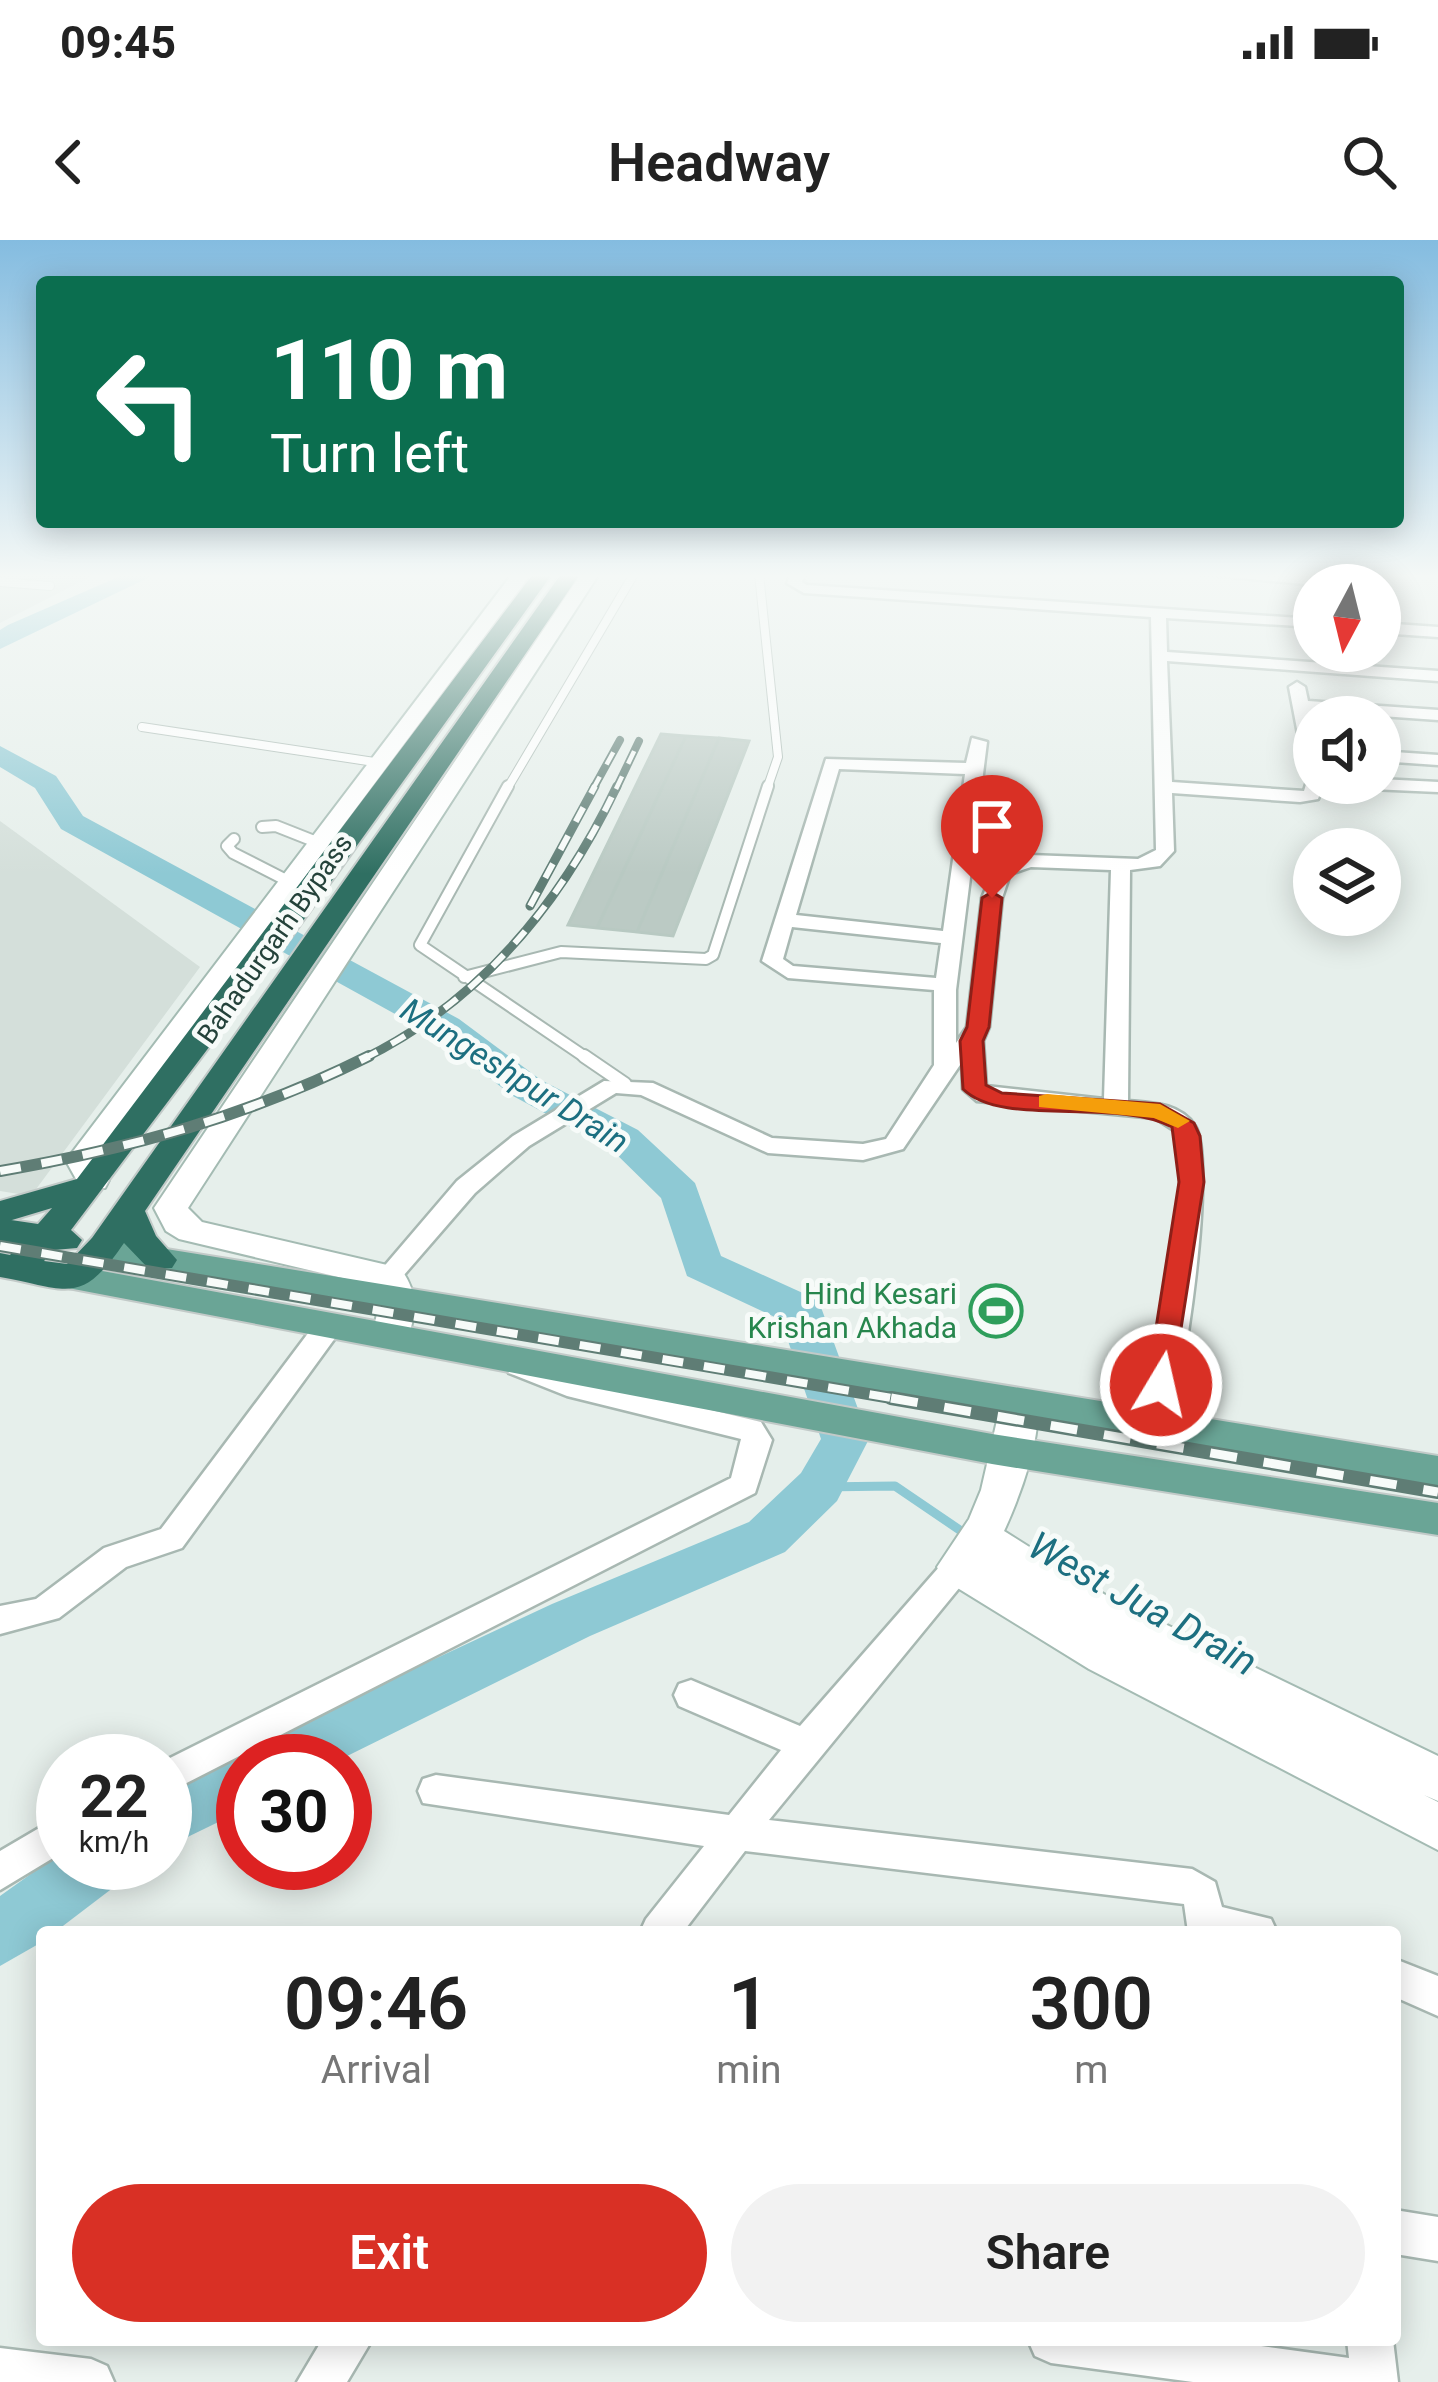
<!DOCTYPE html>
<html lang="en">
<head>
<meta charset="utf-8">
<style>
  :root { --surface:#fff; --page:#f2f2f2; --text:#222; --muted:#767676; --accent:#d93025 }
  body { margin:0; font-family:Roboto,sans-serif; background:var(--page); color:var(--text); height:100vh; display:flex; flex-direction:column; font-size:45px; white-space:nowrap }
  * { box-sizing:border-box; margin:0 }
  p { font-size:39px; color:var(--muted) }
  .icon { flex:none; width:66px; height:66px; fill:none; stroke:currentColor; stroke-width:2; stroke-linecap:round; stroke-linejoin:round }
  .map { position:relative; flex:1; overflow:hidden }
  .side { position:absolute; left:36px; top:1686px; width:1365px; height:420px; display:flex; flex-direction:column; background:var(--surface); border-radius:12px; box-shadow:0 6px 30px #0003 }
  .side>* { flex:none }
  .top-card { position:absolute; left:36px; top:36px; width:1368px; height:252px; border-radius:12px; box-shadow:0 6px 30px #0003; background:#0b6e4f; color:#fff; overflow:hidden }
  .needle { width:78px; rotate:187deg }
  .tools { position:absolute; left:1293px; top:324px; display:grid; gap:24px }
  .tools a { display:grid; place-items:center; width:108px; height:108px; border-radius:50%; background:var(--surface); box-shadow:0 6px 30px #0003; font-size:60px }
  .speed { position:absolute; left:36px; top:1494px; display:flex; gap:24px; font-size:60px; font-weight:700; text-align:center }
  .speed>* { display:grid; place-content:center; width:156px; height:156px; border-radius:50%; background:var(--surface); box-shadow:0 6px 30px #0003; line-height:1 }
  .speed small { font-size:30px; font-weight:400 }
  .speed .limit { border:18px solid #d22; background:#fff; color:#111 }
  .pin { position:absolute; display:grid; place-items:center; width:102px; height:102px; color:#fff; margin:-123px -51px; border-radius:50% 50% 50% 0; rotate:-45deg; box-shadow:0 0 12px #0007 }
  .pin .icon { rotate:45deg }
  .me { position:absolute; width:132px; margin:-66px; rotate:9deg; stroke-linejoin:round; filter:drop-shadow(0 0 9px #0008) }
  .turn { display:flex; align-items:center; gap:42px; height:252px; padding:0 36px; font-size:54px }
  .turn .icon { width:156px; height:156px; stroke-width:2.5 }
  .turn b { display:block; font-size:84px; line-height:102px }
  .eta { display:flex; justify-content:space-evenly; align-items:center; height:204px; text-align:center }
  .eta b { font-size:72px; font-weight:600; line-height:84px }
  .primary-button { display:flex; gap:24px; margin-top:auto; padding:24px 36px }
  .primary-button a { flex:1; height:138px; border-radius:72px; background:var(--accent); color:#fff; font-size:48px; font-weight:600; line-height:138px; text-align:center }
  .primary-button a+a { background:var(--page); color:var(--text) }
  .status { display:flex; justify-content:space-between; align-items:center; height:84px; padding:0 60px; background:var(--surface); direction:ltr }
  .status svg { height:33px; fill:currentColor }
  header { display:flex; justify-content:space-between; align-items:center; height:156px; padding:0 36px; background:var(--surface); font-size:54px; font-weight:600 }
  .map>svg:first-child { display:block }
</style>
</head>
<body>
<div class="status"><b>09:45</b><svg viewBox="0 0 49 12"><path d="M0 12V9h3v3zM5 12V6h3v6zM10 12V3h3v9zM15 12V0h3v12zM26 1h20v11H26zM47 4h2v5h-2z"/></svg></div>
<header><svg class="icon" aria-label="back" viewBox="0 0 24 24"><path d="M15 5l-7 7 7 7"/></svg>Headway<svg class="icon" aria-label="search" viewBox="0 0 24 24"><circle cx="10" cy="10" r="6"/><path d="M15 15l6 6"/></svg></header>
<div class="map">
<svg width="1438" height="2142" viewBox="0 0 1438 2142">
  <rect width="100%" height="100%" fill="#e6efeb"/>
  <path fill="#d4dfda" d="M 0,334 L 96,334 L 0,383 Z
    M 0,581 L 200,727 L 31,956 L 0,951 Z"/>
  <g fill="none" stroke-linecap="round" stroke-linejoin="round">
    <path stroke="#8ec9d4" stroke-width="9" d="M 819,1247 L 895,1246 L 970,1297"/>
    <path fill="#8ec9d4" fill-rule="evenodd" d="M 125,334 L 156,334 L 0,409 L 0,390 L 8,385 Z
      M 0,506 L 56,536 L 83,576 L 459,779 L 541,840 L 638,890 L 695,943 L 721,1016 L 816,1059 L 822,1070 L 869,1199 L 837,1261 L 785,1312 L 590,1396 L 337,1521 L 243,1521 L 243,1570 L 165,1608 L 165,1549 L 243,1513 L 251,1516 L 257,1502 L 552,1364 L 749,1282 L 801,1233 L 821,1199 L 781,1080 L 687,1036 L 661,958 L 610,908 L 513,856 L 433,795 L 61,589 L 35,548 L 0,527 Z
      M 63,1611 L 63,1623 L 127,1623 L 118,1644 L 55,1692 L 42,1692 L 42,1702 L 0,1726 L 0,1656 Z"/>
  </g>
  <path fill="#bbcac4" stroke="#b8c9c2" stroke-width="3" d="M 661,494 L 686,496 L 597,688 L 568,685 Z
    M 686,496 L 719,498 L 637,692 L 597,688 Z
    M 719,498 L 749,501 L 673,696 L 637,692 Z"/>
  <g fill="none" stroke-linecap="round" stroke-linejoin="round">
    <g stroke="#a8b8b2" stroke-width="10">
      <path id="lane-far2" d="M 759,334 L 778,517 L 767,549
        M 0,342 L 50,346
        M 142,487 L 381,523
        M 507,549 L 634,334"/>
    </g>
    <g stroke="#a8b8b2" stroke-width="14">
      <path id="lane-far1" d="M 508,546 L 420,705 L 588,819
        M 262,587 L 276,586 L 319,603
        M 234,599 L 227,606 L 233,613 L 288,641
        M 464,737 L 561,712 L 706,719 L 713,715 L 768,546"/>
    </g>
    <g stroke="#a8b8b2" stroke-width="16">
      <path id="lane" d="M 584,816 L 625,844"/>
    </g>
    <g stroke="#a8b8b2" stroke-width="5">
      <path id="street" d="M 791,334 L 805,334 L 802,342 L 807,345 L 1314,379 L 1314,387 L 1166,378 L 1167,412 L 1438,431 L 1438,441 L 1167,421 L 1172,542 L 1304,551 L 1307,541 L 1289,447 L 1297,442 L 1305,447 L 1308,461 L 1438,470 L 1438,480 L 1310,471 L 1314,543 L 1324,543 L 1318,559 L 1300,562 L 1172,553 L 1174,611 L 1160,626 L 1130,630 L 1128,861 C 1152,863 1180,863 1195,886 C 1217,919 1184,1156 1165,1193 L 1145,1193 L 1140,1185 C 1155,1103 1194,970 1175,891 L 1155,878 L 977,861 L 963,849 L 962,822 L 903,909 L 863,920 L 768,913 L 641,855 L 616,853 L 529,906 L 475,953 L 397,1043 L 388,1046 L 375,1037 L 457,941 L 513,896 L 604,841 L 653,843 L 772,898 L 863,904 L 886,899 L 934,825 L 934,750 L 788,738 L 762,721 L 826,519 L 966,523 L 972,498 L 987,502 L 956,750 L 956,803 L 967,787 L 982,658 L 995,626 L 1030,615 L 1138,619 L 1156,610 L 1151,377 L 804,353 L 787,343 ZM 839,529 L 965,534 L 943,691 L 796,675 ZM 1031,627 L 1111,630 L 1104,859 L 986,846 L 983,801 L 989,787 L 1002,658 L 1010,634 ZM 792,687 L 941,703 L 936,738 L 793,726 L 783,719 Z
        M 1201,334 L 1340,339 L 1347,343 L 1314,345 Z
        M 1380,383 L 1438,387 L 1438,397 L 1380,393 Z
        M 1380,511 L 1438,515 L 1438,525 L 1380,521 Z
        M 1380,539 L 1438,542 L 1438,552 L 1349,548 L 1340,543 L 1380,543 Z
        M 328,1077 L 342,1087 L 338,1094 L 182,1308 L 126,1327 L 59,1378 L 0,1394 L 0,1366 L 36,1359 L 104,1308 L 161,1289 L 318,1080 Z
        M 519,1116 L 573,1137 L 761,1182 L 772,1200 L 755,1253 L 165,1554 L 164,1521 L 731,1238 L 741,1199 L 567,1156 L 509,1133 L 505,1126 L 509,1119 Z
        M 958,1314 L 969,1318 L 974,1327 L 969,1336 L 769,1580 L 1192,1629 L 1215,1642 L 1222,1667 L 1271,1679 L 1277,1692 L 1188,1692 L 1184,1664 L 745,1611 L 683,1692 L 640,1692 L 646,1679 L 704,1606 L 423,1563 L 418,1551 L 423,1539 L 436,1535 L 729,1575 L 781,1510 L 679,1466 L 674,1455 L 679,1444 L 691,1440 L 800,1486 L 947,1318 Z
        M 63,1574 L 63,1612 L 0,1650 L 0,1611 Z
        M 1395,1719 L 1438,1736 L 1438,1776 L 1395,1757 Z
        M 1395,1970 L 1438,1977 L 1438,2021 L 1395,2014 Z
        M 322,2100 L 372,2100 L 347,2142 L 297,2142 Z
        M 1028,2100 L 1218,2100 L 1349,2118 L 1347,2100 L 1393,2100 L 1398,2142 L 1193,2142 L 1051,2123 L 1035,2116 Z
        M 0,2108 L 91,2119 L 107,2126 L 114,2142 L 0,2142 Z"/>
    </g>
    <g stroke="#a4bbb3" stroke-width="4">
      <path id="secondary" d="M 512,334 L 531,334 L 253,706 L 98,921 L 109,940 L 105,948 L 81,948 L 66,921 L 71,914 Z
        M 581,334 L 599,334 L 188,968 L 202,982 L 400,1028 C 419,1052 418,1079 403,1105 L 390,1109 L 377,1105 L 372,1096 L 379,1065 L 376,1046 L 179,999 L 166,991 L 154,968 Z
        M 1020,1149 L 1033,1153 C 1049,1182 1018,1261 1004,1291 L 1107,1356 L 1438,1516 L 1438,1561 L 1424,1555 L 1438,1562 L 1438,1610 L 1089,1429 L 943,1339 L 937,1327 L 969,1279 L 981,1250 L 1001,1163 L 1007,1153 Z"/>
    </g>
    <g stroke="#c2cac8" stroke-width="4">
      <path id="primary" d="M 104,994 L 160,1008 L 1438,1216 L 1438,1248 L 160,1032 L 92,1014 L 87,1006 L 92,998 Z
        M 75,1026 L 992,1194 L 1438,1263 L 1438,1295 L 992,1224 L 63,1047 L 57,1038 L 63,1029 Z"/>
    </g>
    <g stroke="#c2cac8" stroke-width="4">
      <path id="highway" d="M 533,334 L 550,337 L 274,721 L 71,990 L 82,1000 L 77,1008 L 54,1010 L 44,1021 L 67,1024 L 92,998 L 561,334 L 580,334 L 145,971 L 156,996 L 177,1020 L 172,1028 L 148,1028 L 124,1003 C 80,1067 68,1049 0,1037 L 0,1013 L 10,1015 L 19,1004 L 0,1001 L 0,961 L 77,939 ZM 52,968 L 38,984 L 11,980 L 12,980 Z"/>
    </g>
    <use href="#lane-far2" stroke="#fff" stroke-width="8"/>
    <use href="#lane-far1" stroke="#fff" stroke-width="10"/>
    <use href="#lane" stroke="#fff" stroke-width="12"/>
    <use href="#street" fill="#fff" fill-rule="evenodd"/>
    <use href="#secondary" fill="#fff" fill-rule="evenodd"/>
    <use href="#primary" fill="#6aa596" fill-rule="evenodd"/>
    <use href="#highway" fill="#2f6f62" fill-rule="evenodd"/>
    <g stroke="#5f7d75" stroke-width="8">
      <path id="rail-far3" d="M 593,549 L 620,500
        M 616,549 L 639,501"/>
    </g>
    <g stroke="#5f7d75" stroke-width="9">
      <path id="rail-far2" d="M 530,666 L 595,546
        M 363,819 C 481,761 562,662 617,546"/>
    </g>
    <g stroke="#5f7d75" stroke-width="12">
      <path id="rail-far1" d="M 0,931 C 130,909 251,875 369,816
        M 0,1006 L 909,1161"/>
    </g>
    <g stroke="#5f7d75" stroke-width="14">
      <path id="rail" d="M 891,1158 L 1438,1252"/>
    </g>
    <use href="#rail-far3" stroke="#f7fbf9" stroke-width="4.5" stroke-dasharray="14" stroke-linecap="butt"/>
    <use href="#rail-far2" stroke="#f7fbf9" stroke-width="6" stroke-dasharray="16" stroke-linecap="butt"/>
    <use href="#rail-far1" stroke="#f7fbf9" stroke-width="8" stroke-dasharray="21" stroke-linecap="butt"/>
    <use href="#rail" stroke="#f7fbf9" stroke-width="9" stroke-dasharray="27" stroke-linecap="butt"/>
  </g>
  <linearGradient id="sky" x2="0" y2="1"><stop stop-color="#84bce0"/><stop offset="0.53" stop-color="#f4f8f6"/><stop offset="1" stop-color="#f4f8f6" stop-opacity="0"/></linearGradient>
  <rect width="1438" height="634" fill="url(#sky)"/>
  <path fill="#d93025" stroke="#8d1f18" stroke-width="3" d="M 992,652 L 1002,658 L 989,787 L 983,801 L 986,845 L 1002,853 L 1160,864 L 1194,883 L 1200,896 L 1204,942 L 1171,1152 L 1161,1155 L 1147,1145 L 1179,942 L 1172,887 C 1115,857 1002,888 963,849 L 960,801 L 967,787 L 982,658 Z"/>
  <path fill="#f59e0b" d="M 1047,854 L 1160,864 L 1190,881 L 1178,888 L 1154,878 L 1039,867 L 1039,856 Z"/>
  <defs>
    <g id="stadium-ring" transform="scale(2.7)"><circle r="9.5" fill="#f7fbf9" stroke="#2e9e5b" stroke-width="1.5"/><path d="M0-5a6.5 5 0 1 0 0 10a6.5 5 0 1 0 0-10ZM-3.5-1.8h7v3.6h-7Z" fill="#2e9e5b"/></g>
  </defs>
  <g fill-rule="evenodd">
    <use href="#stadium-ring" x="996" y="1071"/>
  </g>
  <g text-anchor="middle" stroke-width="10" stroke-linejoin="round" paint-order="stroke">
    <g font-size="27" fill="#24423a" stroke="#f7fbf9">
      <text transform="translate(275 699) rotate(-55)" y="9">Bahadurgarh Bypass</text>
    </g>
    <g font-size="30" fill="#27864d" stroke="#f7fbf9" text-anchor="end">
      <text x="957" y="1064">Hind Kesari<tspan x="957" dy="34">Krishan Akhada</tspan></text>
    </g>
    <g font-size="33" font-style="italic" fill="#1c6f80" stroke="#f7fbf9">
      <text transform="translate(515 835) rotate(32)" y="12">Mungeshpur Drain</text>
    </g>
    <g font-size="39" font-style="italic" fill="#1c6f80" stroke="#f7fbf9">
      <text transform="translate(1143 1363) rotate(29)" y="14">West Jua Drain</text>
    </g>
  </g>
</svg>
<div class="tools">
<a><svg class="needle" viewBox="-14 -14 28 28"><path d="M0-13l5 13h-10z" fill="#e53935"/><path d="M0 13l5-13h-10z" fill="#767676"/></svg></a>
<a><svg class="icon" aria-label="sound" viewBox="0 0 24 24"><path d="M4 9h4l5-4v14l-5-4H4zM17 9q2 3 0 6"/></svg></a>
<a><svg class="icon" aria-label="layers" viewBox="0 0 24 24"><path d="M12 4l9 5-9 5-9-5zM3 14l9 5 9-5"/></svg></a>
</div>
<div class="speed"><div>22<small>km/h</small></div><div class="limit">30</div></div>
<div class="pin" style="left:992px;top:658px;background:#d93025"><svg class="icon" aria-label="arrive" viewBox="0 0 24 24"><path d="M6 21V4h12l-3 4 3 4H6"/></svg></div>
<svg class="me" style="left:1161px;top:1145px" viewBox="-20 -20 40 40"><circle r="17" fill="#d93025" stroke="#fff" stroke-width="3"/><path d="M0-11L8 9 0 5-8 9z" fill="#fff"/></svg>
<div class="top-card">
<div class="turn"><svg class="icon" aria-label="left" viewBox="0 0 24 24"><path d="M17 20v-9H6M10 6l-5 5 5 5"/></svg><div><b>110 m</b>Turn left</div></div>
</div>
<section class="side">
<div class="eta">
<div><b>09:46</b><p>Arrival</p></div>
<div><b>1</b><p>min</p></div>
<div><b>300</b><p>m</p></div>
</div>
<div class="primary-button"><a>Exit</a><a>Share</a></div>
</section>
</div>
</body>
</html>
